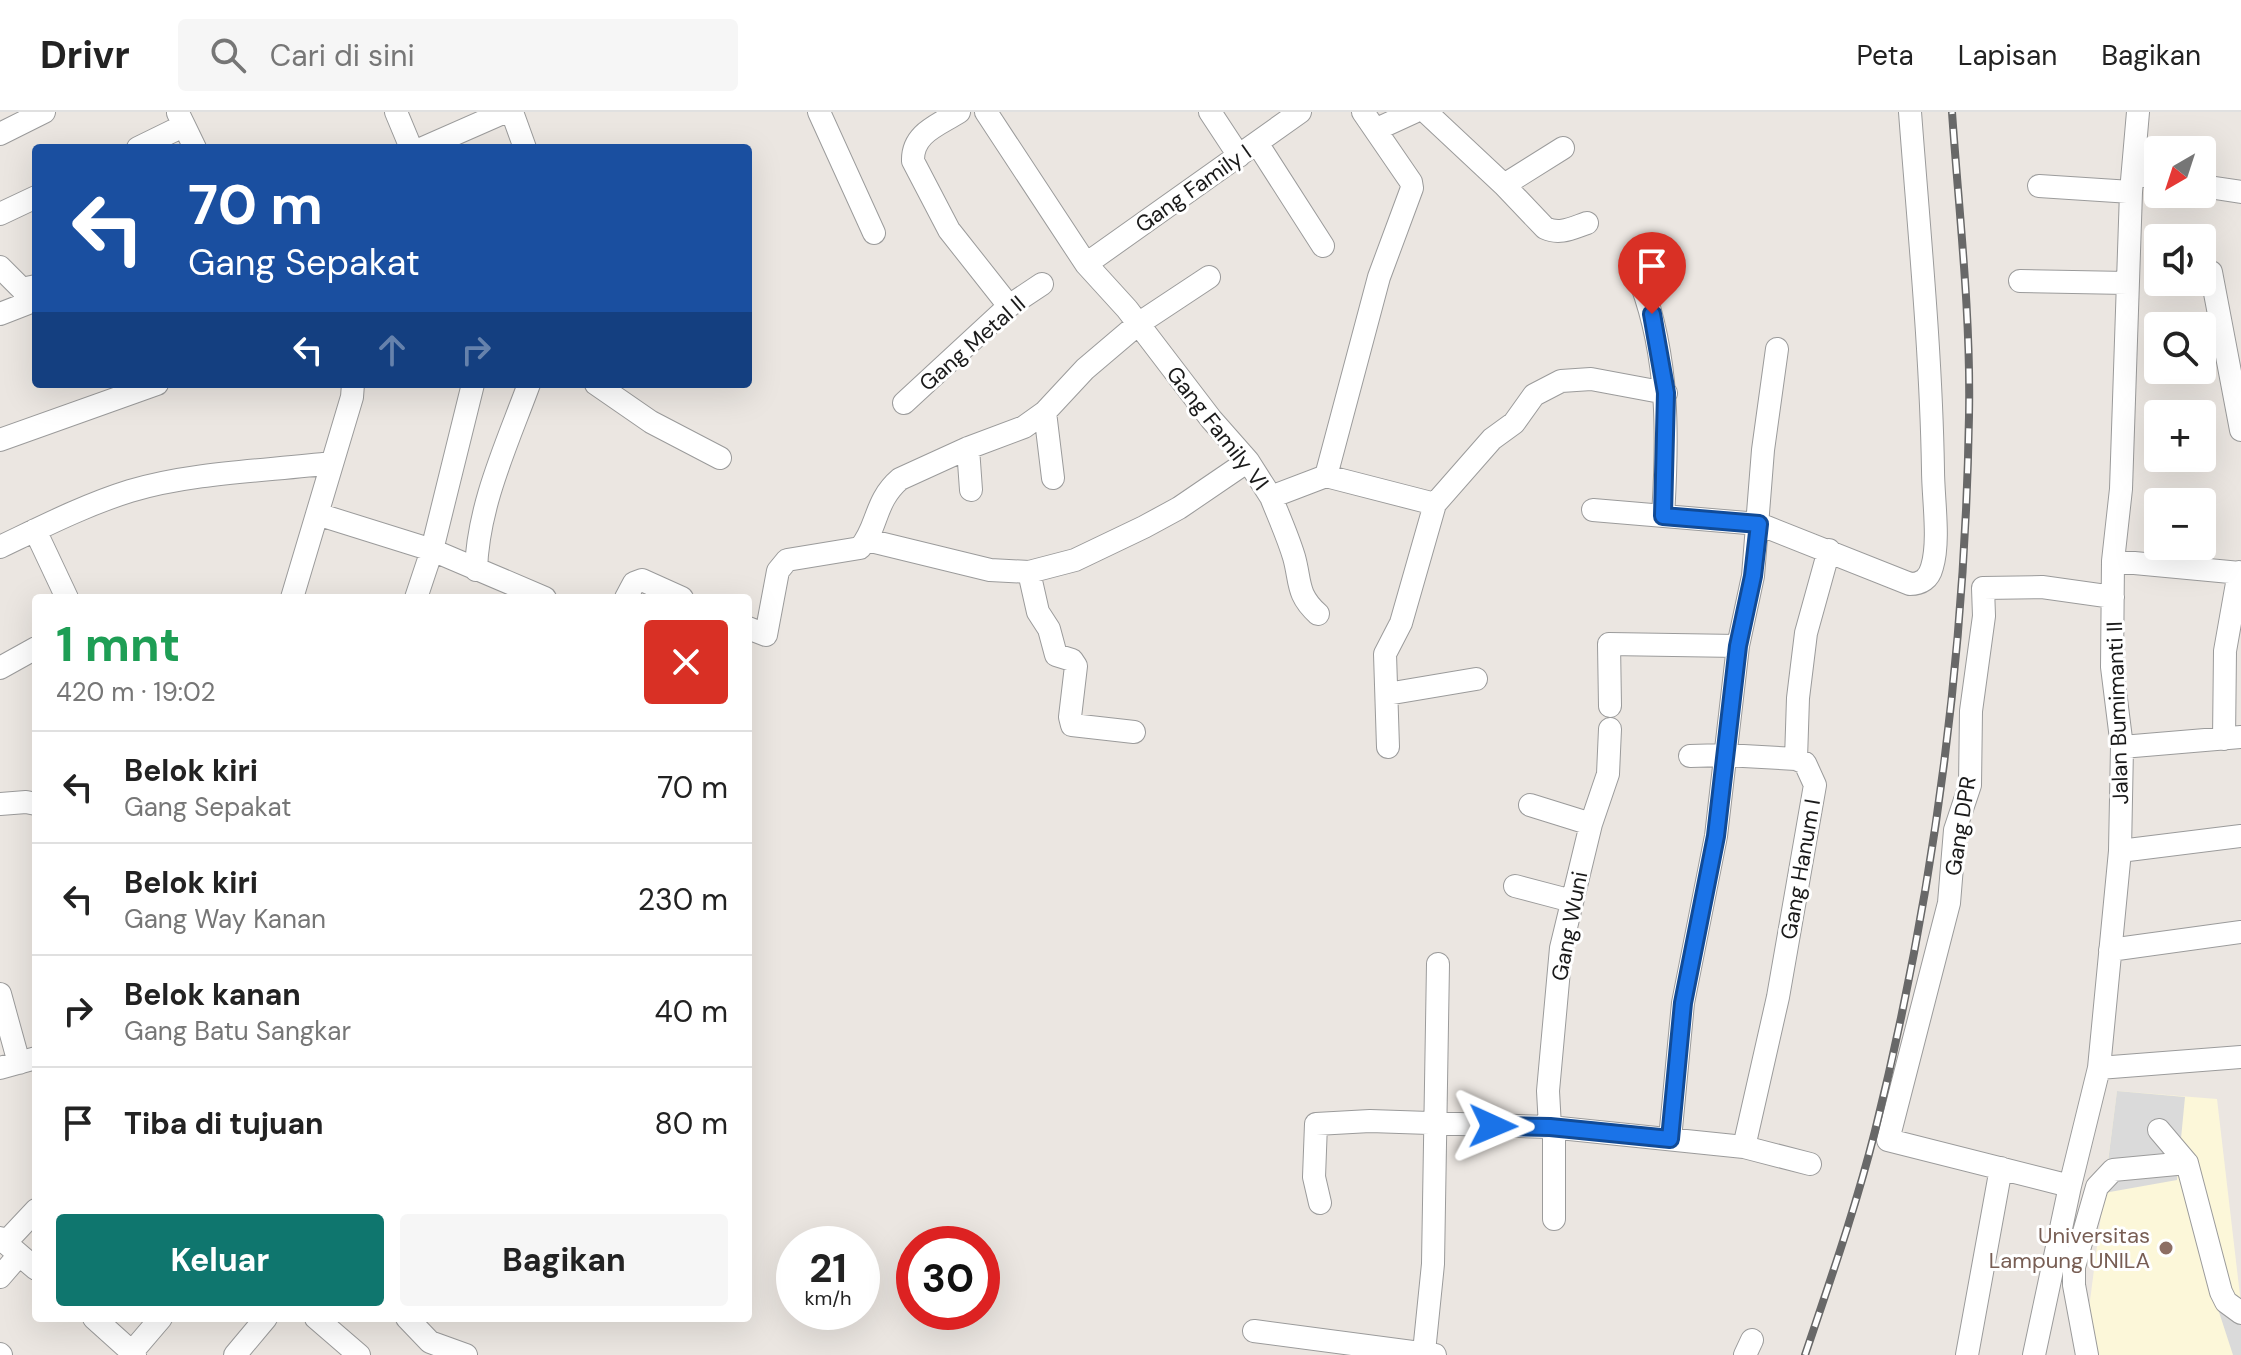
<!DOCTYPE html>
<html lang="id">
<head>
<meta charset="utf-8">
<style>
  :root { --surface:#fff; --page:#f6f6f6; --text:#222; --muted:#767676; --line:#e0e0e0; --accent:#0f766e }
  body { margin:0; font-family:"DM Sans",sans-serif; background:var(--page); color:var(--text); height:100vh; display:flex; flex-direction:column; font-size:30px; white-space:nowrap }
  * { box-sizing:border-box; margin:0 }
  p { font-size:26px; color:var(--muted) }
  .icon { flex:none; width:44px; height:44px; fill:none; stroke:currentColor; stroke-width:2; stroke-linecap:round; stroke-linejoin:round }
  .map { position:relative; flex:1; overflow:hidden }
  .side { position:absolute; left:32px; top:482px; width:720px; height:728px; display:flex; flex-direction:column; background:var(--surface); border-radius:8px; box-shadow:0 8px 32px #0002 }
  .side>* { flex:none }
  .banner { position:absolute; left:32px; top:32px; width:720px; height:244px; border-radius:8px; box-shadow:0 8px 32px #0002; background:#1a4fa0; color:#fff; overflow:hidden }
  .needle { width:52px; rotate:219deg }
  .buttons { position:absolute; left:2144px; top:24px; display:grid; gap:16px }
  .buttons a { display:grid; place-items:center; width:72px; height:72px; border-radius:8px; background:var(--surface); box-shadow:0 8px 32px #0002; font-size:40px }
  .speed { position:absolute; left:776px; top:1114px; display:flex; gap:16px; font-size:40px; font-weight:700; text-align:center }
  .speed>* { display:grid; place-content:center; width:104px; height:104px; border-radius:50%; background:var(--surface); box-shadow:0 8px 32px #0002; line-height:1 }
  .speed small { font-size:20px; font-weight:400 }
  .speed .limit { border:12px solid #d22; background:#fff; color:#111 }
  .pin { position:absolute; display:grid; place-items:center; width:68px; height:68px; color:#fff; margin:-82px -34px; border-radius:50% 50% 50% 0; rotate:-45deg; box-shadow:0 0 8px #0007 }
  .pin .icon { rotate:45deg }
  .me { position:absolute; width:88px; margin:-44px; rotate:91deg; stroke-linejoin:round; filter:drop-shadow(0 0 6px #0008) }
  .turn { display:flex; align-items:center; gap:28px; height:168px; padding:0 24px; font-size:36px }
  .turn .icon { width:104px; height:104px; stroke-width:2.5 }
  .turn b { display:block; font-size:56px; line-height:68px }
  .lanes { display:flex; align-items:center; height:76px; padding:0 24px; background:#0003; justify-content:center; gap:40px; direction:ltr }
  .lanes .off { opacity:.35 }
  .round { display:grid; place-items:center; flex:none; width:84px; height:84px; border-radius:8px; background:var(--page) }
  .head { display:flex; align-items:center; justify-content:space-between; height:136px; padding:0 24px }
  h1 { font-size:48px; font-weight:700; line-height:60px; color:#1e9e55 }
  .cta { display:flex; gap:16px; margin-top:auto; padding:16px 24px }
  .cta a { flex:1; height:92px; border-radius:8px; background:var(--accent); color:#fff; font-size:32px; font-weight:700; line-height:92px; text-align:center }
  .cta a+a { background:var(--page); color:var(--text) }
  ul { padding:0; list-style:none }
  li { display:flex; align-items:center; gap:24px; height:112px; padding:0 24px; border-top:2px solid var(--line) }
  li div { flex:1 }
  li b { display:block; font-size:30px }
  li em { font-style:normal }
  header { display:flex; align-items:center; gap:48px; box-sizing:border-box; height:112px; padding:0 40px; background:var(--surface); border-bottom:2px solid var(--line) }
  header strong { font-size:38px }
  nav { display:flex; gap:44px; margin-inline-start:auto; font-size:28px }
  .search { width:560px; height:72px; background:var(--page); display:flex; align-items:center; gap:20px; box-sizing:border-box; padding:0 28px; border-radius:8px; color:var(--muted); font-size:30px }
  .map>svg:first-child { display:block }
</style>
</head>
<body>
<header>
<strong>Drivr</strong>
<div class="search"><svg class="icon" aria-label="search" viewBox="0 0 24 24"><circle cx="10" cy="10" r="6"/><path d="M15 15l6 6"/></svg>Cari di sini</div>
<nav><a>Peta</a><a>Lapisan</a><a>Bagikan</a></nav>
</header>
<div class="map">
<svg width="2241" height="1243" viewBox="0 0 2241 1243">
  <rect width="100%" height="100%" fill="#ebe6e1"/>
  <path fill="#fcf7d9" d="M 2117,979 L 2217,987 L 2241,1192 L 2241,1243 L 2083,1243 Z"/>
  <path fill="#dadada" d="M 2117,979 L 2185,985 L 2177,1068 L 2104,1081 Z
    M 2241,1196 L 2241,1243 L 2233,1243 L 2219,1200 Z"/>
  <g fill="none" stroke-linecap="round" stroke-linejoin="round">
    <g stroke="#9b9b9b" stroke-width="24">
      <path id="minor" d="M 396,0 L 411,36
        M 512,0 L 525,36
        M 819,0 L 874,121
        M 959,0 C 939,13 912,21 913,49 L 949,118 L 1009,194
        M 986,0 L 1086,152 L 1127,197 L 1211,307 L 1248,349 L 1271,385 L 1326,364 L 1379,165 L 1412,76 L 1411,70 L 1363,0
        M 1210,0 L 1239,44
        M 1426,0 L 1504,73 L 1563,36
        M 178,1 L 195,36
        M 1377,17 L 1414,0
        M 0,22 L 44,0
        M 1257,31 L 1323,134
        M 138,36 L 183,14
        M 423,36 L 505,0
        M 2133,62 L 2158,66
        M 1504,73 L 1545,116 C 1560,123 1572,116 1587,111
        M 2039,74 L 2131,80
        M 2202,74 L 2241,80
        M 0,102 L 36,85
        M 1086,152 L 1300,0
        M 0,155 L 22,177 L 36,174
        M 2211,160 L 2241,318
        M 2020,169 L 2127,171
        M 1641,171 C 1669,247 1668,325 1663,404
        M 0,202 L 36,188
        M 596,272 L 651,310 L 720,346
        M 904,291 L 1009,194 L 1042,172
        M 1045,300 L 1053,366
        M 0,328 L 157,272
        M 968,336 L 971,378
        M 1326,364 L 1435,392 L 1492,327 L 1514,311 L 1534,283 L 1561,269 L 1591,267 L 1666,281
        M 1271,385 C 1279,405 1288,425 1294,445 C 1301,470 1296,482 1318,502
        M 1593,398 L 1759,412 L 1910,472 C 1921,472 1929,467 1932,455 C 1940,429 1933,386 1933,358 C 1931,239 1919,119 1910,0
        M 317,402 L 432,438 L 545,486
        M 35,418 L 67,486
        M 867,428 L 990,458 L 1029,460 L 1075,448 L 1144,415 L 1179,396 L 1248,349
        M 0,435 C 42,415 85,393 130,379 C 194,360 266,359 332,351
        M 2113,449 L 2241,461
        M 476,458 C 478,393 507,332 529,272
        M 1029,460 L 1038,500 L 1049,517 L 1056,543 L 1072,548 L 1076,554 L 1070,605 L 1072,613 L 1134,620
        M 292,486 L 352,285 L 353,272
        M 416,486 L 432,438 L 473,272
        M 626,486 L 634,471 L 642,468 L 682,486
        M 748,516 L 766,523 L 778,459 L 787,448 L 860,436 C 878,416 874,389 900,367 L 968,336 L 1024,315 L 1045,300 L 1085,257 L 1138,212 L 1209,165
        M 0,556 L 36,536
        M 1387,582 L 1476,567
        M 1610,594 L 1609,532 L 1738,534
        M 2224,627 L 2225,539 L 2239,460
        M 1388,635 L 1385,542 L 1401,511 L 1435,392
        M 2122,635 L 2241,625
        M 1690,644 L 1725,643 L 1796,647
        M 0,692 L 26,690 L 36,692
        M 1530,693 L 1591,712
        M 2120,739 L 2241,724
        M 1515,774 L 1572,789
        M 2110,838 L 2241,820
        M 0,882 L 19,951
        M 0,956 L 36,946
        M 2099,956 L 2241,945
        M 1550,1015 L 1548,979 L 1561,836 L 1591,712 L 1608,662 L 1610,617
        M 2159,1018 L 2187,1051 L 2221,1180 L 2226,1190 L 2241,1201
        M 1670,1027 L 1683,891 L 1716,724 L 1738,534 L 1753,464 L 1763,338 L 1777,237
        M 1744,1035 L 1778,885 L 1815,673 L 1805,651 L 1796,647 L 1798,586 L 1806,521 L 1829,438
        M 2070,1074 L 1888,1028 L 1949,791 L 1955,718 L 1970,673 L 1971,599 L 1984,504 L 1983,476 L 2042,475 L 2113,485
        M 1320,1091 L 1314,1065 L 1316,1012 L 1370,1009 L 1550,1015 L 1744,1035 L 1810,1052
        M 1554,1107 L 1554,1016
        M 0,1126 L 36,1157
        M 5,1131 L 36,1098
        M 0,1165 L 19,1143
        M 94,1206 L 135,1243
        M 316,1206 L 359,1243
        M 407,1206 L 430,1230 L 466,1243
        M 1254,1219 L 1435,1243
        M 132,1240 L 161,1206
        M 1424,1240 L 1433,1152 L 1438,852
        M 0,1242 L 1,1243
        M 235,1243 L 266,1206
        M 1745,1243 L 1752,1228
        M 1967,1243 L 2001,1056
        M 2034,1243 L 2070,1074 L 2099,956 L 2120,739 L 2122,635 L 2112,555 L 2113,449 L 2121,377 L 2131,80 L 2138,0
        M 2087,1243 L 2074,1173 L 2074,1155 L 2097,1075 L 2113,1058 L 2187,1051"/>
    </g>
    <use href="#minor" stroke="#fff" stroke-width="22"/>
    <g stroke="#686868" stroke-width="8">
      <path id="rail" d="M 1805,1243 C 1830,1169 1856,1095 1875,1019 C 1933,786 1965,543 1969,304 C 1971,203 1959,101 1952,0"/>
    </g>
    <use href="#rail" stroke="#fff" stroke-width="5" stroke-dasharray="15" stroke-linecap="butt"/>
  </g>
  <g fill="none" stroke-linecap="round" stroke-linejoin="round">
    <g stroke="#114b97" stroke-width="20">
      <path id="route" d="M 1493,1014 L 1550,1015 L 1670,1027 L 1683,891 L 1716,724 L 1738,534 L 1753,464 L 1759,412 L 1663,404 L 1666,281 L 1652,202"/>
    </g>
    <use href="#route" stroke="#1a73e8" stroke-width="14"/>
  </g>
  <circle fill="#8d6e63" stroke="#fff" stroke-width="3" cx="2166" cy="1136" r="8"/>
  <g text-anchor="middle" stroke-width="6" stroke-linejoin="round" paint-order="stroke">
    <g font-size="22" fill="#1a1a1a" stroke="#fff">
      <text transform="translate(1193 76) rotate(-35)" y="8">Gang Family I</text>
      <text transform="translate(972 231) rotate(-41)" y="8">Gang Metal II</text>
      <text transform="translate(1218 316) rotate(52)" y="8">Gang Family VI</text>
      <text transform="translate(2117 601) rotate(-92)" y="8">Jalan Bumimanti II</text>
      <text transform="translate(1960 714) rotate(-81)" y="8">Gang DPR</text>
      <text transform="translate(1800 757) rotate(-80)" y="8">Gang Hanum I</text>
      <text transform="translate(1569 814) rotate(-79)" y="8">Gang Wuni</text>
    </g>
    <g font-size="22" fill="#785e54" stroke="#fff" text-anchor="end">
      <text x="2150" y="1131">Universitas<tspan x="2150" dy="25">Lampung UNILA</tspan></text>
    </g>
  </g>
</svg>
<div class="buttons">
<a><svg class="needle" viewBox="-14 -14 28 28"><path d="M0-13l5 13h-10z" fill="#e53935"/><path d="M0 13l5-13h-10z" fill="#767676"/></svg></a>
<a><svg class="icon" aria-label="sound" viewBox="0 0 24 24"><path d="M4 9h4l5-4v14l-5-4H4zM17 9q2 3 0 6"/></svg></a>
<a><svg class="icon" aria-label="search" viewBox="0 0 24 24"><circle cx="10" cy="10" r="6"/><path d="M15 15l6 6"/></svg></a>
<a>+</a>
<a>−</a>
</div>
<div class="speed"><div>21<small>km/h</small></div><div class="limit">30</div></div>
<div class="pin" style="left:1652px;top:202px;background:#d93025"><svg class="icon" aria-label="arrive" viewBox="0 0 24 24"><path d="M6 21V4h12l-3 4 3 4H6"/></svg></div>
<svg class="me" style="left:1493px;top:1014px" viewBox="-20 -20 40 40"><path d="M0-17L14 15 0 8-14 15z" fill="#1a73e8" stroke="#fff" stroke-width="4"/></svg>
<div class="banner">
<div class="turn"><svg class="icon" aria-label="left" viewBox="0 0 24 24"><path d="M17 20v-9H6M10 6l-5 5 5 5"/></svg><div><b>70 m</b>Gang Sepakat</div></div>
<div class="lanes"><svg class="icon" aria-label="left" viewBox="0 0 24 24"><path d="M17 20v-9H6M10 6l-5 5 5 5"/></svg><svg class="icon off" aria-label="ahead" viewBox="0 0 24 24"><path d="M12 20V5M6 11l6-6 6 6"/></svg><svg class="icon off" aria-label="right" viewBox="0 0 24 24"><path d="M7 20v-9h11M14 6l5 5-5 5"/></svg></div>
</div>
<section class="side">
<div class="head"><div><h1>1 mnt</h1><p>420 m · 19:02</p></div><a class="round" style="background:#d93025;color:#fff"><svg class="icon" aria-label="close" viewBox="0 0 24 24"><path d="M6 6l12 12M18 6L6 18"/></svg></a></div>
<ul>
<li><svg class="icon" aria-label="left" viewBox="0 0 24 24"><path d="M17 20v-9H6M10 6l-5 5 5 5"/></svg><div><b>Belok kiri</b><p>Gang Sepakat</p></div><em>70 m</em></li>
<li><svg class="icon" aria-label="left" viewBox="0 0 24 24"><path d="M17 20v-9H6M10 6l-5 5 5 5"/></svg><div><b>Belok kiri</b><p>Gang Way Kanan</p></div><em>230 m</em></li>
<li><svg class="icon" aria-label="right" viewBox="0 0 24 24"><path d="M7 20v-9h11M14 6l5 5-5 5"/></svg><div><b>Belok kanan</b><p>Gang Batu Sangkar</p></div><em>40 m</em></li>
<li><svg class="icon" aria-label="arrive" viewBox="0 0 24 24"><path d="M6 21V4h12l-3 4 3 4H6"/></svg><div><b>Tiba di tujuan</b></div><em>80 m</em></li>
</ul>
<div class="cta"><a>Keluar</a><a>Bagikan</a></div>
</section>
</div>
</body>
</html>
